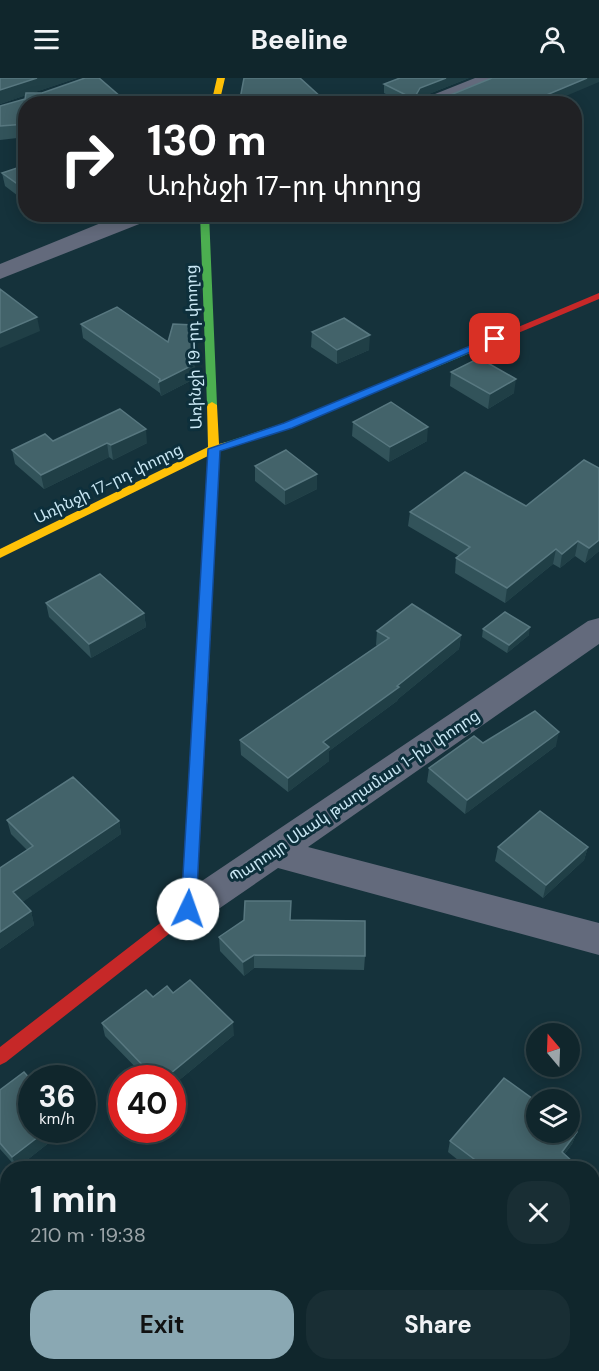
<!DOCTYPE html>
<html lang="en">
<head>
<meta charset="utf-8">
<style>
  :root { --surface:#10262c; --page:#192e34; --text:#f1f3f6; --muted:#9ca5a9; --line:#304348; --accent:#8aa8b3 }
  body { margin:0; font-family:"DM Sans","Noto Sans Armenian",sans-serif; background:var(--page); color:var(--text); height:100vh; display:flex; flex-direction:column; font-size:22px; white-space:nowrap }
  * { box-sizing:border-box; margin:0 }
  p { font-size:20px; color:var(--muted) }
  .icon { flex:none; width:33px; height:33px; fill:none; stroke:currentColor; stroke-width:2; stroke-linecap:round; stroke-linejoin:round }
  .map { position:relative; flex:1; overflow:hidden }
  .details { position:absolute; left:0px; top:1083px; width:600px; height:210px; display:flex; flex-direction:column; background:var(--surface); border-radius:24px 24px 0 0; box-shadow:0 3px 15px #0003,0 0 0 2px var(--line) }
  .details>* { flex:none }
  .hud { position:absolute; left:18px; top:18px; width:564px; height:126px; border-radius:24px; box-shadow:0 3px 15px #0003,0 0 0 2px var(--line); background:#202124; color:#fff; overflow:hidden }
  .needle { width:39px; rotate:341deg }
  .buttons { position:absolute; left:526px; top:945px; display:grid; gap:12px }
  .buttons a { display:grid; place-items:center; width:54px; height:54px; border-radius:50%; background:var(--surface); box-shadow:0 3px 15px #0003,0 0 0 2px var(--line); font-size:30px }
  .speed { position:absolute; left:18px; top:987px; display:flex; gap:12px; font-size:30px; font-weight:700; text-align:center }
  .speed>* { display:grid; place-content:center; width:78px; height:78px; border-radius:50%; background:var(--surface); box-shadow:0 3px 15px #0003,0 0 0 2px var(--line); line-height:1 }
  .speed small { font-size:15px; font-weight:400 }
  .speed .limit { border:9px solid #d22; background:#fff; color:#111 }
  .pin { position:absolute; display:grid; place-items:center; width:51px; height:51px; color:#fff; margin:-26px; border-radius:12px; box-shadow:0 3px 9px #0006 }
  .me { position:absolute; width:66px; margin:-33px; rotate:3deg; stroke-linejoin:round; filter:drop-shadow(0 0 4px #0008) }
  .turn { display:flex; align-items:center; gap:21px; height:126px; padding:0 30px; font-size:27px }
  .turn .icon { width:78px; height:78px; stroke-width:2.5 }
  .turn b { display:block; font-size:42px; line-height:51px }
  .round { display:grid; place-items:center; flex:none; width:63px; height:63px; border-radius:24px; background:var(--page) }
  .head { display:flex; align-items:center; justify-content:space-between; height:102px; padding:0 30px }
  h1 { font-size:36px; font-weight:700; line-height:45px }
  .primary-button { display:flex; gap:12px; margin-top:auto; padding:12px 30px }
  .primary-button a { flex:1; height:69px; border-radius:24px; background:var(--accent); color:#111; font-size:24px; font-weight:700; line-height:69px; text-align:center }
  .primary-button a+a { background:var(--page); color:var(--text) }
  header { display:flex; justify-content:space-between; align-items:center; height:78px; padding:0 30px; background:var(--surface); font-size:27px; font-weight:700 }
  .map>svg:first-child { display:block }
</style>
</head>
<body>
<header><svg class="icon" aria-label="menu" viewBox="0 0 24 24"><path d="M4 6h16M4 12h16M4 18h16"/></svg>Beeline<svg class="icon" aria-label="person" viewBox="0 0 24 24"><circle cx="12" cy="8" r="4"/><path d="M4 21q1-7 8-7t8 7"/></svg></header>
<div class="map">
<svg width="599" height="1293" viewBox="0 0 599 1293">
  <rect width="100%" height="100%" fill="#15323b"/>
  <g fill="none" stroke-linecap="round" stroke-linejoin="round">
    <path fill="#636a7c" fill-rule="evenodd" d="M 475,0 L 502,0 L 499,4 L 446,26 L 418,26 L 420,22 Z
      M 123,136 L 155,136 L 152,141 L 0,201 L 0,186 Z
      M 599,540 L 599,566 L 308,769 L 599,845 L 599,877 L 278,790 L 201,843 L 188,848 L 175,843 L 170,832 L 175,821 L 588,543 Z
      M 599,1152 L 599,1199 L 592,1202 L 592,1155 Z
      M 447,1286 L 499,1286 L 496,1293 L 444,1293 Z"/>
    <path fill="#4caf50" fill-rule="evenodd" d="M 200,136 L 209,136 L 217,327 L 212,330 L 207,327 Z
      M 471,268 L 476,271 L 475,273 L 292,349 L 227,370 L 221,367 L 223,365 L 284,345 Z"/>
    <path fill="#ffc107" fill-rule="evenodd" d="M 217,0 L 225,0 L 219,26 L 211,26 Z
      M 212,324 L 217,327 L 219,366 L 227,364 L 233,367 L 219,373 L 207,627 L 200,632 L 193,627 L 208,378 L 0,480 L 0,471 L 208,369 L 207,327 Z"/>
    <path fill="#c62828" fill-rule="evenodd" d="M 599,215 L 599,221 L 475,273 L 471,274 L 466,271 Z
      M 200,622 L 207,627 L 196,832 L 193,837 L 6,984 L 0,987 L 0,969 L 181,829 L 193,627 Z"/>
  </g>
  <path fill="#32535a" d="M 0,0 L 77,0 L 32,15 L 122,20 L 123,26 L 26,26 L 26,59 L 0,62 L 0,28 L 25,21 L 26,17 L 0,26 Z
    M 469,0 L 426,17 L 547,26 L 404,26 L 384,15 L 384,6 Z
    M 26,87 L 26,124 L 5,108 L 2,95 Z
    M 81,246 L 168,264 L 194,247 L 195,262 L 194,284 L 196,300 L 161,318 L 160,315 L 83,260 Z
    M 312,254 L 369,272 L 337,286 L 311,269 Z
    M 451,294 L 514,315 L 488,331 L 450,308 Z
    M 353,344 L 427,363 L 389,384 L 352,358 Z
    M 53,363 L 147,365 L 113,382 L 109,379 L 44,411 L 15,386 L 12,372 Z
    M 255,388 L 317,411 L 285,427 L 255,403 Z
    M 465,394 L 599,473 L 585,485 L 575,478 L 560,490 L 553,486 L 505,525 L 455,495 L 456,480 L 459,478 L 408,448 L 410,434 Z
    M 46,525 L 144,535 L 146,549 L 91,580 L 49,539 Z
    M 483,551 L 529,557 L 507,575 L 482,559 Z
    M 377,553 L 461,557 L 459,571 L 398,621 L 397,623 L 329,673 L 329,683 L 288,714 L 241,677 L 240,662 L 377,568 L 376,567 Z
    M 483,665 L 556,668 L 465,736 L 427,704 L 429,690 Z
    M 7,742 L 119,743 L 121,756 L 22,824 L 31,833 L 34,847 L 0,871 L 0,790 L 27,772 L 11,756 Z
    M 498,769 L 588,769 L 584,782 L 543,820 L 495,783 Z
    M 291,842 L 365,878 L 364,892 L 254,890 L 244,898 L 220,873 L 219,859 Z
    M 173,915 L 234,957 L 172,1008 L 172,1000 L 146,1000 L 105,958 L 102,945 L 153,919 Z
    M 0,1012 L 32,1052 L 65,1052 L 17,1090 L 0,1071 Z
    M 577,1054 L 572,1066 L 564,1077 L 573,1084 L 571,1090 L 468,1090 L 448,1074 L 450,1063 Z
    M 69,1286 L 191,1286 L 182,1293 L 74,1293 Z"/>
  <path fill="#203f46" d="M 37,0 L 77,0 L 0,26 L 0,12 Z
    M 446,0 L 469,0 L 419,20 L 416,17 L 420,10 Z
    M 587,0 L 599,0 L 599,4 L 547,26 L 525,26 Z
    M 122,20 L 123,26 L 102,26 Z
    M 323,21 L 323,26 L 310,26 Z
    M 37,239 L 40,253 L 0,270 L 0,255 Z
    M 194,247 L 195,262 L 194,286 L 195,286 L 196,300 L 161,318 L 159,304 L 193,281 Z
    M 370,257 L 369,272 L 337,286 L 337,272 Z
    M 516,301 L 514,315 L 488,331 L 490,316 Z
    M 428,349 L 427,363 L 389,384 L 390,369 Z
    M 146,351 L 147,365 L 113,382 L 111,367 Z
    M 107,365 L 109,379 L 44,411 L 41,397 Z
    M 317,396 L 317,411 L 285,427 L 285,412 Z
    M 599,462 L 599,473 L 585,485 L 589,470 Z
    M 578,463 L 575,478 L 560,490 L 562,476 Z
    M 556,471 L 553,486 L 505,525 L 507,510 Z
    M 144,535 L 146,549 L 91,580 L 89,566 Z
    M 530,549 L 529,557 L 507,575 L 509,567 Z
    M 461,557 L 459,571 L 398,621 L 397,623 L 329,673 L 329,683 L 288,714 L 288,700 L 323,664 L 397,608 Z
    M 559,654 L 556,668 L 465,736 L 467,722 Z
    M 119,743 L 121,756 L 17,828 L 13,814 Z
    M 588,769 L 584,782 L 543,820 L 546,807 Z
    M 31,833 L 34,847 L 0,871 L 0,854 Z
    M 254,877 L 254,890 L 244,898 L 243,884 Z
    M 233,944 L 234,957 L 172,1008 L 172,1000 L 165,1000 Z
    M 47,1052 L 65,1052 L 17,1090 L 12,1079 Z
    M 577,1054 L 572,1066 L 557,1086 L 562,1074 Z
    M 174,1286 L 191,1286 L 182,1293 L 165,1293 Z"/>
  <path fill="#43636a" stroke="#587880" stroke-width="1.5" d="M 0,0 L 37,0 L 0,12 Z
    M 85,0 L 99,0 L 122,20 L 102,26 L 26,26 L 26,46 L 0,48 L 0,28 L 25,21 L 26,15 L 42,15 Z
    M 244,0 L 300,0 L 323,21 L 310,26 L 239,26 Z
    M 400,0 L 446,0 L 420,10 L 416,17 L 448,18 L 492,0 L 587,0 L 525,26 L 424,26 L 384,6 Z
    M 26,87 L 26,112 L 2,95 Z
    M 0,211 L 37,239 L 0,255 Z
    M 117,229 L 168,264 L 173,246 L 194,247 L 193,281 L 195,286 L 159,304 L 160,301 L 81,246 Z
    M 344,240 L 370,257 L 337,272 L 312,254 Z
    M 479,280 L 516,301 L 490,316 L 451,294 Z
    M 391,324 L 428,349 L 390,369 L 353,344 Z
    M 120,331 L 146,351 L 111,367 L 107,365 L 41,397 L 12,372 L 45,356 L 53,363 Z
    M 286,372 L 317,396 L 285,412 L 255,388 Z
    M 584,382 L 599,390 L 599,462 L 589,470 L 578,463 L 562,476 L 556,471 L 507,510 L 456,480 L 470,469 L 410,434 L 465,394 L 526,428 Z
    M 100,496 L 144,535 L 89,566 L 46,525 Z
    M 412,526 L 461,557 L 397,608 L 399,609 L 323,664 L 329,669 L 288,700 L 240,662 L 389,560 L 377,553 Z
    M 505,534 L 530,549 L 509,567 L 483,551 Z
    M 535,633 L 559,654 L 467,722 L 429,690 L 474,658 L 483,665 Z
    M 73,699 L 119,743 L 13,814 L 31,833 L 0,854 L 0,790 L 33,768 L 7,742 Z
    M 540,733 L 588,769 L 546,807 L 498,769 Z
    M 245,823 L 291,823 L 290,842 L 365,843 L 365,878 L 254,877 L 243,884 L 219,859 L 244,842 Z
    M 190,902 L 233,944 L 165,1000 L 155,1000 L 102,945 L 146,912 L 153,919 L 167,908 L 173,915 Z
    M 24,994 L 32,1003 L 32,1052 L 47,1052 L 12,1079 L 0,1065 L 0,1012 Z
    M 504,1000 L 537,1024 L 537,1054 L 570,1054 L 570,1049 L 577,1054 L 562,1074 L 573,1084 L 568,1090 L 486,1090 L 450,1063 Z
    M 72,1286 L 174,1286 L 165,1293 L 77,1293 Z"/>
  <path fill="#1a73e8" stroke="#114b97" stroke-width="1.5" d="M 492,259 L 501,261 L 292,350 L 220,373 L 196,831 L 194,836 L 188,838 L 183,836 L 181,831 L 208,371 L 284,345 Z"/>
  <g text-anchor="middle" stroke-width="6" stroke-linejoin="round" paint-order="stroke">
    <g font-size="16" fill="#c9e7f4" stroke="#0d2f3b">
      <text transform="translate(193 269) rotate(-92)" y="6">Առինջի 19-րդ փողոց</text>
      <text transform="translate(108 405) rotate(-26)" y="6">Առինջի 17-րդ փողոց</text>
      <text transform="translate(354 718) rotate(-34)" y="6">Պարույր Սևակ թաղամաս 1-ին փողոց</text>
    </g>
  </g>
</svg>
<div class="buttons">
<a><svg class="needle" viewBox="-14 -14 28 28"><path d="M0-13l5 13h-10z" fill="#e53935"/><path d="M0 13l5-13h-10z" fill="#9ca5a9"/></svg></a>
<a><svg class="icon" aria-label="layers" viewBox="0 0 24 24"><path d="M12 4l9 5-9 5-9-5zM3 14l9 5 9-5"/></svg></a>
</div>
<div class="speed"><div>36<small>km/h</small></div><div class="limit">40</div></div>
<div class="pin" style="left:495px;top:261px;background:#d93025"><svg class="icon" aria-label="arrive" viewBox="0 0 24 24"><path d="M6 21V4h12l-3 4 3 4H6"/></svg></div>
<svg class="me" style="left:188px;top:831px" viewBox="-20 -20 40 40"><circle r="19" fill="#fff"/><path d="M0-13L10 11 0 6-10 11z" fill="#1a73e8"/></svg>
<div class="hud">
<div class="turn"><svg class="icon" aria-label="right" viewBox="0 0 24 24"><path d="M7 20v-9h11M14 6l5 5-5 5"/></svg><div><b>130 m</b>Առինջի 17-րդ փողոց</div></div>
</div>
<section class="details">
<div class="head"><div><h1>1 min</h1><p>210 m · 19:38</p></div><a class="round"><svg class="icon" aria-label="close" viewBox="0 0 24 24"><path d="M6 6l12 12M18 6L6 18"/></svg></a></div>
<div class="primary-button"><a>Exit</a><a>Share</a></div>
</section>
</div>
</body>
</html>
